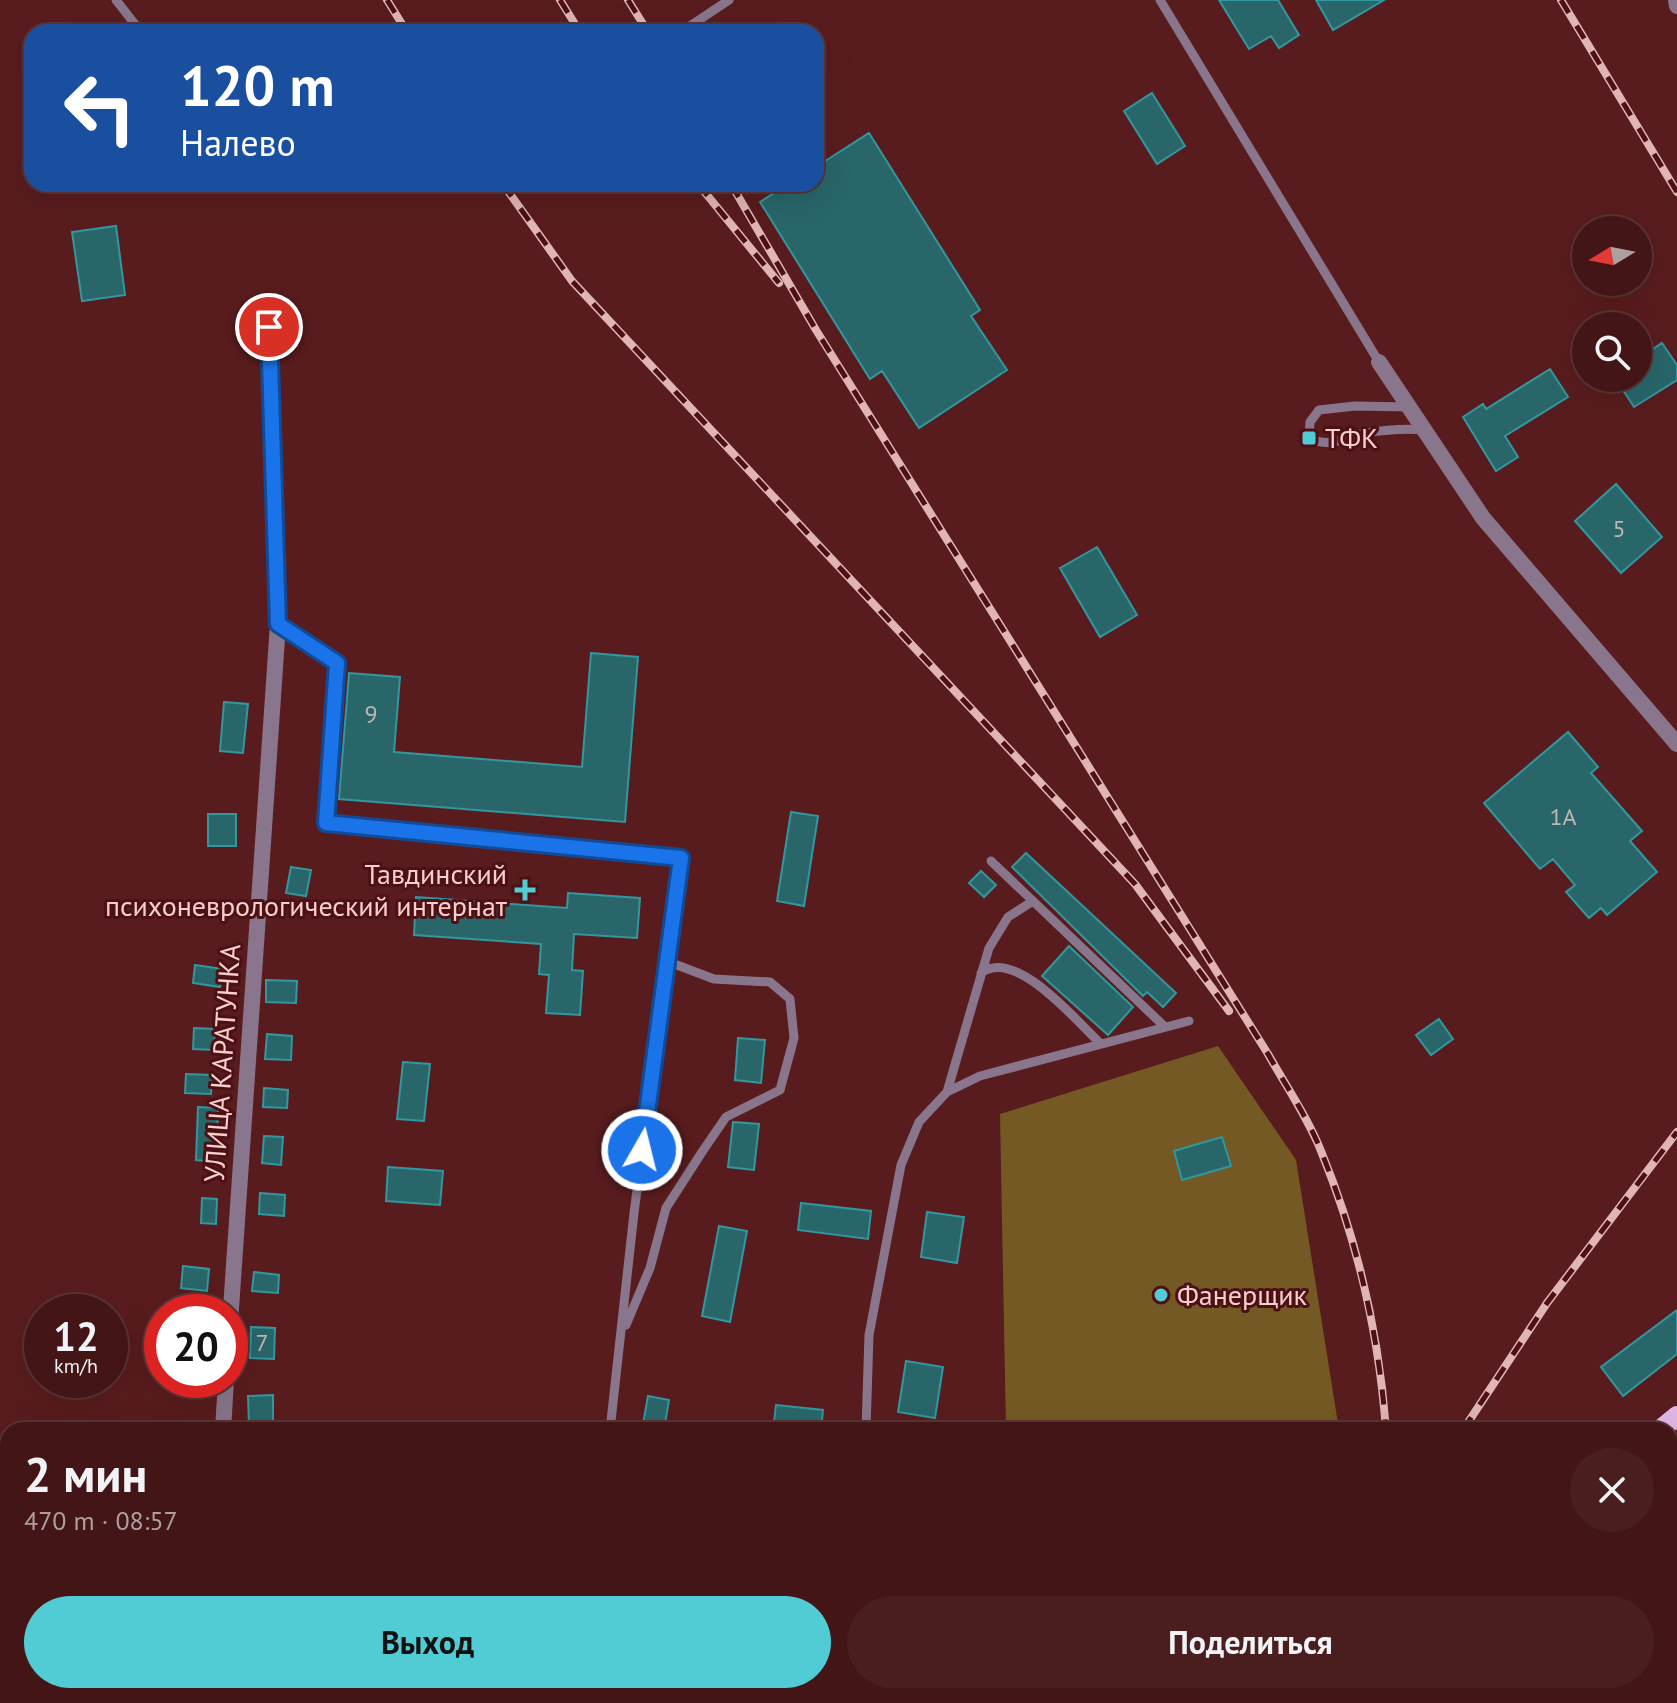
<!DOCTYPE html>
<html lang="ru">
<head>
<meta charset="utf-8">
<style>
  :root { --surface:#431516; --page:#4a1e1f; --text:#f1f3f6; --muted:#af9fa1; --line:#5b3435; --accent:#51ccd5 }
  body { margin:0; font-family:"PT Sans",sans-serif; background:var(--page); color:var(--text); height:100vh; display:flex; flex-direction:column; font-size:30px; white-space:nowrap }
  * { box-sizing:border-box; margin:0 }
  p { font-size:26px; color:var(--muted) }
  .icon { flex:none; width:44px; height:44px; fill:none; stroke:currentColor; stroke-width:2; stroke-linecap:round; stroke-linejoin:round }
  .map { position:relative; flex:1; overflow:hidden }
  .panel { position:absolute; left:0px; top:1422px; width:1678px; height:282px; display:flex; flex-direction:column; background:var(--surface); border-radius:24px 24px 0 0; box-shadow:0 8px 32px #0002,0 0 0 2px var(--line) }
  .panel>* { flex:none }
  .guide { position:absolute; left:24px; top:24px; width:800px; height:168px; border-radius:24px; box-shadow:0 8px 32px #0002,0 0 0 2px var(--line); background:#1a4fa0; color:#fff; overflow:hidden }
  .needle { width:52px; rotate:260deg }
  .buttons { position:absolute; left:1572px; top:216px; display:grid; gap:16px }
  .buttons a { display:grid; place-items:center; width:80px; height:80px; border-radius:50%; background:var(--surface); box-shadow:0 8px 32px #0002,0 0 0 2px var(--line); font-size:40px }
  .speed { position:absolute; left:24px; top:1294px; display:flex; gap:16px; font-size:40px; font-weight:700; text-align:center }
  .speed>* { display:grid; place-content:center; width:104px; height:104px; border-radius:50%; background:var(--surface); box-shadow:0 8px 32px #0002,0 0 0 2px var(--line); line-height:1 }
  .speed small { font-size:20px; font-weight:400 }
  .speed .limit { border:12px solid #d22; background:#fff; color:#111 }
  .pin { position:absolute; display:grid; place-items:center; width:68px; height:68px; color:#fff; margin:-34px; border:4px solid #fff; border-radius:50%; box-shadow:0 2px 8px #0007 }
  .me { position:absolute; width:88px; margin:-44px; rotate:8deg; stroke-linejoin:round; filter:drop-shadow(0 0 6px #0008) }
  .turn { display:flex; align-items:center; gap:28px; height:168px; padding:0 24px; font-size:36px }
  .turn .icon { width:104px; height:104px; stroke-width:2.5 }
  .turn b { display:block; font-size:56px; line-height:68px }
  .round { display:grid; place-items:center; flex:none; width:84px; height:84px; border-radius:42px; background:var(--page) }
  .head { display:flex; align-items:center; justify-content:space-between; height:136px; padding:0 24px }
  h1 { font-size:48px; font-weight:800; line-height:60px }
  .button { display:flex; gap:16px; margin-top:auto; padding:16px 24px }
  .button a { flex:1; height:92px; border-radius:48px; background:var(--accent); color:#111; font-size:32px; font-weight:800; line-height:92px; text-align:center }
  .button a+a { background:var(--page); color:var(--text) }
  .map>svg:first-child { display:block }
</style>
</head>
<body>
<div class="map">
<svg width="1677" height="1703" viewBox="0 0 1677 1703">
  <rect width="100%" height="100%" fill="#591c1e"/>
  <path fill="#745924" d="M 1218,1046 L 1296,1160 L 1339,1430 L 1006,1430 L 1000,1114 Z"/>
  <path fill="#28666a" stroke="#32979e" stroke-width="2" d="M 1219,0 L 1278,0 L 1299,35 L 1279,48 L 1271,36 L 1249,49 Z
    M 1316,0 L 1384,0 L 1333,30 Z
    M 1152,93 L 1185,146 L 1157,164 L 1124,111 Z
    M 869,133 L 980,310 L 971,316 L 1007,370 L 919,428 L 882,371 L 870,379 L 760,202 L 788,184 L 816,184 L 816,167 Z
    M 116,226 L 125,295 L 82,301 L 72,232 Z
    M 1662,343 L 1677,365 L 1677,380 L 1634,407 L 1615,378 L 1638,378 L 1638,359 Z
    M 1550,369 L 1568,397 L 1505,436 L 1518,457 L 1496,471 L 1463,417 L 1483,404 L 1486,409 Z
    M 1616,484 L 1662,537 L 1621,573 L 1575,521 Z
    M 1097,547 L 1137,615 L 1100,637 L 1060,568 Z
    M 591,653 L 638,657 L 625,822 L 339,799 L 349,673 L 400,677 L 394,752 L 582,767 Z
    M 224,702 L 248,704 L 243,753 L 220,751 Z
    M 1568,732 L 1598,767 L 1591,773 L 1642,831 L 1630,841 L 1657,872 L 1607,915 L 1601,908 L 1589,918 L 1566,892 L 1575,885 L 1553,859 L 1540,869 L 1484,803 Z
    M 791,812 L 818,816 L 804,906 L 777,901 Z
    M 208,814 L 236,814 L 236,846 L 208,846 Z
    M 1026,853 L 1176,993 L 1163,1007 L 1147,992 L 1143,996 L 1012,867 Z
    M 291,867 L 311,870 L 306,896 L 286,893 Z
    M 981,871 L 996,885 L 984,897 L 969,883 Z
    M 568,893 L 640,898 L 637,938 L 574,934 L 572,970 L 583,971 L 580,1015 L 546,1013 L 549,975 L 539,974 L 541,944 L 414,935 L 416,897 L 567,908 Z
    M 1069,946 L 1133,1007 L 1108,1035 L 1042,976 Z
    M 195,965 L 223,969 L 220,987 L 193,983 Z
    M 266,980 L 297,981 L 296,1003 L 266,1002 Z
    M 1439,1019 L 1453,1039 L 1431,1055 L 1416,1035 Z
    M 194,1028 L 215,1029 L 214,1050 L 193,1049 Z
    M 267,1034 L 292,1036 L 291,1060 L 265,1059 Z
    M 738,1038 L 765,1040 L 761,1083 L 735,1080 Z
    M 403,1062 L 430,1064 L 424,1121 L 397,1119 Z
    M 186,1074 L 212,1075 L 211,1094 L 185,1093 Z
    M 264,1088 L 288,1090 L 287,1108 L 263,1107 Z
    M 198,1107 L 218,1108 L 216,1162 L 196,1160 Z
    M 733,1122 L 759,1124 L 754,1170 L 728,1167 Z
    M 264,1136 L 283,1137 L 281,1165 L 262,1163 Z
    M 1222,1137 L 1231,1166 L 1182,1180 L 1174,1151 Z
    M 388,1167 L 443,1171 L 440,1205 L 386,1201 Z
    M 260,1193 L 285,1195 L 284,1216 L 259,1214 Z
    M 202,1198 L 217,1199 L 216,1224 L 201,1223 Z
    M 801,1203 L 871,1211 L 868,1239 L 798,1230 Z
    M 927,1212 L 964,1217 L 957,1263 L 921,1257 Z
    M 719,1226 L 747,1231 L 730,1322 L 702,1316 Z
    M 183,1266 L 209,1269 L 207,1291 L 181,1288 Z
    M 254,1272 L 279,1275 L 278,1293 L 252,1291 Z
    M 1677,1310 L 1677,1354 L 1623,1396 L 1601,1367 Z
    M 251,1327 L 275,1328 L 274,1359 L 250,1358 Z
    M 906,1361 L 943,1367 L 935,1418 L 898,1412 Z
    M 273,1395 L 273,1424 L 249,1425 L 248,1396 Z
    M 648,1396 L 669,1400 L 664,1430 L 642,1430 Z
    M 776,1405 L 823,1410 L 821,1430 L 773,1430 Z"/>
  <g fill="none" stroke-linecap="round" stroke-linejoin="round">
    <path stroke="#89768c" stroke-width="9" d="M 116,0 L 141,32
      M 1160,0 L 1379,362
      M 681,32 L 729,0
      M 1409,407 L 1355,406 L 1319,410 L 1310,422 L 1309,438 C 1331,449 1344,437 1365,433 C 1384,430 1406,428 1424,430
      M 278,624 L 337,663 L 326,823 L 681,858 L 634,1213 L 610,1430
      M 991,861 L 1164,1026
      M 981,973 C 1016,947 1076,1021 1100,1043
      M 947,1092 L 989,948 L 1008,917 L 1033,901
      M 626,1325 L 650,1268 L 666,1208 L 702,1152 L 726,1117 L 780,1090 L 794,1038 L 790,999 L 770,982 L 714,979 L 669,962
      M 866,1430 L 869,1335 L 901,1165 L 919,1122 L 947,1092 L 980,1076 L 1189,1021
      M 1670,1486 L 1677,1480
      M 1670,1531 L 1675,1538 L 1670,1542
      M 1670,1605 L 1677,1614
      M 1670,1635 L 1677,1628"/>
    <path stroke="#89768c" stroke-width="16" d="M 1676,0 L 1677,6
      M 1379,362 L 1483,518 L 1677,744
      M 230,1323 L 278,624 L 269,327
      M 223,1430 L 226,1380
      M 391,1696 L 393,1703
      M 205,1703 L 205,1696
      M 652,1703 L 653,1696
      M 844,1703 L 844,1696
      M 1020,1703 L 1020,1696
      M 1226,1703 L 1226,1696"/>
    <path stroke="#dfb7e5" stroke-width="20" d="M 1660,1430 L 1677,1416
      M 1649,1696 L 1654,1703"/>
    <g stroke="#e0b5b3" stroke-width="8">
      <path id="rail" d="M 387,0 L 407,32
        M 560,0 L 580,32
        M 628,0 L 648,32
        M 1561,0 L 1677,192
        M 503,184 L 572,281 L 1135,884 L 1229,1011
        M 698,184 L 779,283
        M 731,184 L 816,330 L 1268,1054 C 1286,1086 1308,1118 1321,1151 C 1357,1239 1379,1335 1386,1430
        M 1463,1430 L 1547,1303 L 1677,1132
        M 1360,1703 L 1361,1696"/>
    </g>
    <use href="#rail" stroke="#4d1014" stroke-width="5" stroke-dasharray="15" stroke-linecap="butt"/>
  </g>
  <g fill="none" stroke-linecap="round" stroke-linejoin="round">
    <g stroke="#114b97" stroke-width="20">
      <path id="route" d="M 269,327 L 278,624 L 337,663 L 326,823 L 681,858 L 642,1150"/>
    </g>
    <use href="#route" stroke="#1a73e8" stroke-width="14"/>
  </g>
  <g fill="#51ccd5" stroke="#4d1014" stroke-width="3">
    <rect x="1301" y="430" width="16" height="16" rx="4"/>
    <path d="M521 878h8v8h8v8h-8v8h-8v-8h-8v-8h8z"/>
    <circle cx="1161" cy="1295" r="8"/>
  </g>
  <g text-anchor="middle" stroke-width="6" stroke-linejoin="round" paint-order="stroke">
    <g font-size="24" fill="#c3b5b4">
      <text x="1619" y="537">5</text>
      <text x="371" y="722">9</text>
      <text x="1563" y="825">1А</text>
      <text x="262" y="1351">7</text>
    </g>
    <g font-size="28" fill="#f7cfcc" stroke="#4d1014" text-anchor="start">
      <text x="1325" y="448">ТФК</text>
      <text x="507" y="884" text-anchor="end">Тавдинский<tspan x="507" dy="32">психоневрологический интернат</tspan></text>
      <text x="1177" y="1305">Фанерщик</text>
    </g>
    <g font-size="28" fill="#f7cfcc" stroke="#4d1014">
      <text transform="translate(222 1063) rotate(-86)" y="10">УЛИЦА КАРАТУНКА</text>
    </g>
  </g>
</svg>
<div class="buttons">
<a><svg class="needle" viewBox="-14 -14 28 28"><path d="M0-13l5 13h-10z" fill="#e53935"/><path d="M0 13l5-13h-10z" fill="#af9fa1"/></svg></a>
<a><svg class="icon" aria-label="search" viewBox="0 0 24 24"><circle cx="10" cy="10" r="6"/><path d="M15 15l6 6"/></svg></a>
</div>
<div class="speed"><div>12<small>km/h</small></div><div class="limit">20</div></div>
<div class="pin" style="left:269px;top:327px;background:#d93025"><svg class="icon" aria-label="arrive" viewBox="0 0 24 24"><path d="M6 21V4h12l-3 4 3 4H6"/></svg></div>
<svg class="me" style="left:642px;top:1150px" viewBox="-20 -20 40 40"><circle r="17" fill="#1a73e8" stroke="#fff" stroke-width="3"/><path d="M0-11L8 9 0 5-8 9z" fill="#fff"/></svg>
<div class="guide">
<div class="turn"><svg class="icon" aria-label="left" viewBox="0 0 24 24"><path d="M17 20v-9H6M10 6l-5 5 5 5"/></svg><div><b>120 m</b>Налево</div></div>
</div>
<section class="panel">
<div class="head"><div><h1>2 мин</h1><p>470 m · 08:57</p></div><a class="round"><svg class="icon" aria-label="close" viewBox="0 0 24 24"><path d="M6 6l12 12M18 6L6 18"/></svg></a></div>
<div class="button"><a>Выход</a><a>Поделиться</a></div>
</section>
</div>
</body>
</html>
